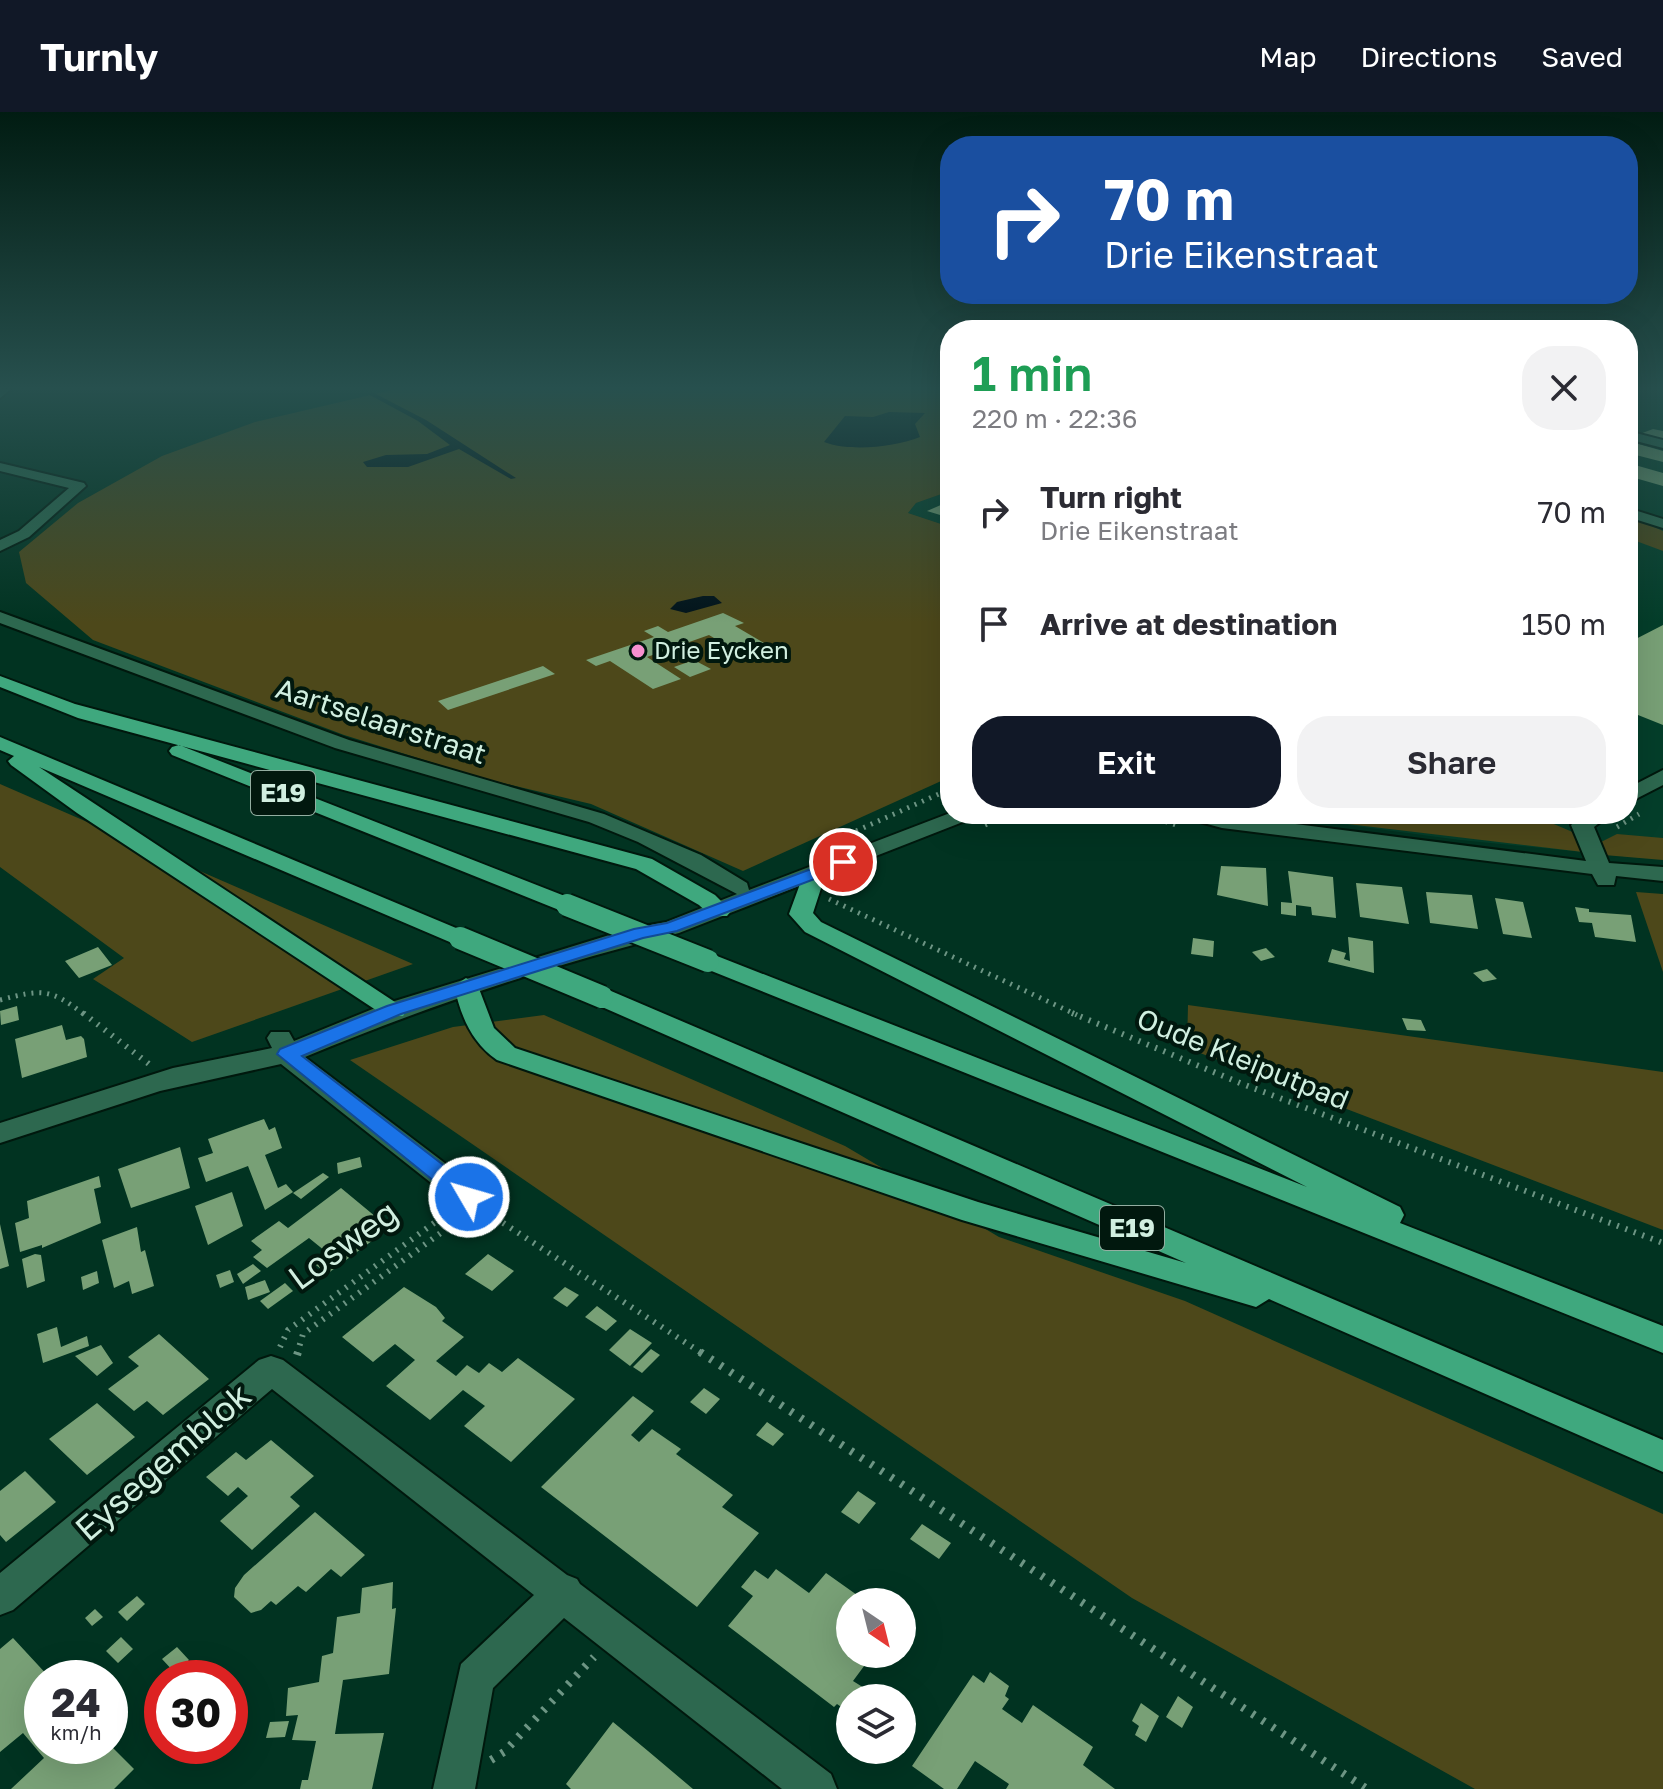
<!DOCTYPE html>
<html lang="en">
<head>
<meta charset="utf-8">
<style>
  :root { --surface:#fff; --page:#f2f2f3; --text:#2b2b33; --muted:#7c7c81; --accent:#111827 }
  body { margin:0; font-family:"Golos Text",sans-serif; background:var(--page); color:var(--text); height:100vh; display:flex; flex-direction:column; font-size:30px; white-space:nowrap }
  * { box-sizing:border-box; margin:0 }
  p { font-size:26px; color:var(--muted) }
  .icon { flex:none; width:44px; height:44px; fill:none; stroke:currentColor; stroke-width:2; stroke-linecap:round; stroke-linejoin:round }
  .map { position:relative; flex:1; overflow:hidden }
  .details { position:absolute; left:940px; top:208px; width:698px; height:504px; display:flex; flex-direction:column; background:var(--surface); border-radius:32px; box-shadow:0 8px 32px #0002 }
  .details>* { flex:none }
  .banner { position:absolute; left:940px; top:24px; width:698px; height:168px; border-radius:32px; box-shadow:0 8px 32px #0002; background:#1a4fa0; color:#fff; overflow:hidden }
  .needle { width:52px; rotate:145deg }
  .controls { position:absolute; left:836px; top:1476px; display:grid; gap:16px }
  .controls a { display:grid; place-items:center; width:80px; height:80px; border-radius:50%; background:var(--surface); box-shadow:0 8px 32px #0002; font-size:40px }
  .speed { position:absolute; left:24px; top:1548px; display:flex; gap:16px; font-size:40px; font-weight:700; text-align:center }
  .speed>* { display:grid; place-content:center; width:104px; height:104px; border-radius:50%; background:var(--surface); box-shadow:0 8px 32px #0002; line-height:1 }
  .speed small { font-size:20px; font-weight:400 }
  .speed .limit { border:12px solid #d22; background:#fff; color:#111 }
  .pin { position:absolute; display:grid; place-items:center; width:68px; height:68px; color:#fff; margin:-34px; border:4px solid #fff; border-radius:50%; box-shadow:0 2px 8px #0007 }
  .me { position:absolute; width:88px; margin:-44px; rotate:308deg; stroke-linejoin:round; filter:drop-shadow(0 0 6px #0008) }
  .turn { display:flex; align-items:center; gap:28px; height:168px; padding:0 32px; font-size:36px }
  .turn .icon { width:104px; height:104px; stroke-width:2.5 }
  .turn b { display:block; font-size:56px; line-height:68px }
  .round { display:grid; place-items:center; flex:none; width:84px; height:84px; border-radius:32px; background:var(--page) }
  .headline { display:flex; align-items:center; justify-content:space-between; height:136px; padding:0 32px }
  h1 { font-size:48px; font-weight:600; line-height:60px; color:#1e9e55 }
  .cta { display:flex; gap:16px; margin-top:auto; padding:16px 32px }
  .cta a { flex:1; height:92px; border-radius:32px; background:var(--accent); color:#fff; font-size:32px; font-weight:600; line-height:92px; text-align:center }
  .cta a+a { background:var(--page); color:var(--text) }
  ul { padding:0; list-style:none }
  li { display:flex; align-items:center; gap:24px; height:112px; padding:0 32px }
  li div { flex:1 }
  li b { display:block; font-size:30px }
  li em { font-style:normal }
  header { display:flex; align-items:center; gap:48px; box-sizing:border-box; height:112px; padding:0 40px; background:var(--accent); color:#fff }
  header strong { font-size:38px }
  nav { display:flex; gap:44px; margin-inline-start:auto; font-size:28px }
  .map>svg:first-child { display:block }
</style>
</head>
<body>
<header>
<strong>Turnly</strong>
<nav><a>Map</a><a>Directions</a><a>Saved</a></nav>
</header>
<div class="map">
<svg width="1663" height="1677" viewBox="0 0 1663 1677">
  <rect width="100%" height="100%" fill="#013321"/>
  <path fill="#043e2a" d="M 1628,277 L 1663,277 L 1663,748 L 1460,728 L 1264,702 L 1628,702 Z
    M 950,379 L 950,415 L 908,401 L 916,391 Z"/>
  <path fill="#4d481a" d="M 396,277 L 950,277 L 950,379 L 916,391 L 908,401 L 950,415 L 950,665 L 743,759 L 591,692 L 482,666 L 344,623 L 93,528 L 26,471 L 19,440 L 78,391 L 162,344 L 255,310 Z
    M 1628,403 L 1663,419 L 1663,439 L 1628,426 Z
    M 0,672 L 413,852 L 192,930 L 93,867 L 124,846 L 0,755 Z
    M 1264,702 L 1530,702 L 1575,721 L 1583,740 Z
    M 1617,722 L 1663,726 L 1663,748 L 1604,743 L 1599,731 Z
    M 1636,780 L 1663,782 L 1663,860 Z
    M 1188,893 L 1663,960 L 1663,1118 L 1187,936 Z
    M 544,903 L 845,1034 L 999,1125 L 1185,1189 L 1663,1402 L 1663,1677 L 1475,1677 L 1132,1486 L 350,948 L 453,915 Z"/>
  <path fill="#02131a" d="M 372,280 L 426,308 L 516,366 L 511,367 L 459,337 L 408,355 L 367,355 L 363,350 L 386,343 L 427,342 L 450,333 L 418,309 L 368,282 Z
    M 889,300 L 925,301 L 915,312 L 920,325 C 895,335 850,340 824,330 L 845,304 L 873,305 Z
    M 703,484 L 714,484 L 722,491 L 686,501 L 670,497 L 677,490 Z"/>
  <path fill="#78a076" d="M 1653,317 L 1663,319 L 1663,330 L 1637,323 Z
    M 1628,329 L 1663,339 L 1663,350 L 1628,341 Z
    M 1628,351 L 1663,361 L 1663,374 L 1628,364 Z
    M 950,389 L 950,406 L 927,399 Z
    M 723,501 L 744,511 L 735,514 L 771,535 L 744,544 L 709,523 L 647,545 L 681,567 L 653,577 L 610,549 L 596,554 L 586,548 L 654,525 L 644,519 L 658,514 L 668,520 Z
    M 1663,513 L 1663,613 L 1628,599 L 1628,531 Z
    M 694,548 L 711,557 L 690,565 L 674,555 Z
    M 543,554 L 555,562 L 448,598 L 438,589 Z
    M 1221,754 L 1266,756 L 1268,794 L 1217,783 Z
    M 1288,759 L 1333,765 L 1336,806 L 1312,803 L 1311,795 L 1296,793 L 1296,804 L 1281,802 L 1281,790 L 1292,791 Z
    M 1356,771 L 1402,775 L 1409,812 L 1360,805 Z
    M 1426,780 L 1472,783 L 1478,817 L 1430,811 Z
    M 1495,786 L 1523,790 L 1532,826 L 1503,822 Z
    M 1575,795 L 1589,797 L 1589,800 L 1631,803 L 1636,830 L 1595,825 L 1592,811 L 1579,810 Z
    M 1348,825 L 1373,829 L 1374,861 L 1328,850 L 1332,837 L 1346,841 L 1344,847 L 1350,849 Z
    M 1193,826 L 1214,829 L 1213,845 L 1191,842 Z
    M 98,835 L 112,853 L 79,866 L 65,849 Z
    M 1266,836 L 1275,845 L 1261,849 L 1252,840 Z
    M 1487,857 L 1497,867 L 1483,870 L 1473,861 Z
    M 17,894 L 19,908 L 1,913 L 0,899 Z
    M 1402,906 L 1421,908 L 1426,919 L 1407,918 Z
    M 62,913 L 66,928 L 81,924 L 84,927 L 87,945 L 22,966 L 15,927 Z
    M 264,1007 L 269,1018 L 275,1015 L 282,1036 L 265,1043 L 278,1076 L 286,1072 L 293,1080 L 265,1098 L 248,1054 L 206,1070 L 198,1046 L 213,1041 L 208,1027 Z
    M 180,1035 L 190,1076 L 131,1096 L 118,1057 Z
    M 360,1045 L 362,1055 L 338,1062 L 337,1051 Z
    M 323,1061 L 329,1065 L 301,1087 L 293,1081 Z
    M 99,1064 L 101,1075 L 94,1077 L 101,1111 L 42,1136 L 42,1133 L 20,1140 L 15,1111 L 29,1106 L 27,1089 Z
    M 341,1076 L 376,1105 L 366,1112 L 380,1123 L 327,1162 L 311,1149 L 325,1139 L 309,1126 L 267,1156 L 253,1145 L 262,1138 L 251,1129 L 279,1109 L 288,1116 Z
    M 232,1080 L 243,1114 L 208,1133 L 195,1094 Z
    M 0,1112 L 9,1154 L 0,1157 Z
    M 137,1115 L 141,1140 L 145,1138 L 154,1174 L 132,1182 L 129,1169 L 114,1176 L 102,1128 Z
    M 35,1142 L 41,1143 L 45,1169 L 27,1176 L 22,1147 Z
    M 488,1142 L 514,1159 L 492,1179 L 465,1162 Z
    M 253,1152 L 261,1159 L 243,1172 L 237,1162 Z
    M 230,1158 L 234,1170 L 220,1176 L 216,1163 Z
    M 97,1159 L 99,1171 L 83,1178 L 81,1165 Z
    M 265,1168 L 270,1180 L 248,1188 L 245,1175 Z
    M 285,1171 L 293,1179 L 268,1197 L 260,1189 Z
    M 404,1175 L 436,1195 L 445,1206 L 442,1209 L 464,1225 L 436,1249 L 456,1264 L 467,1253 L 479,1261 L 489,1251 L 502,1260 L 518,1246 L 575,1287 L 511,1350 L 464,1314 L 485,1294 L 463,1278 L 430,1308 L 386,1274 L 415,1248 L 395,1232 L 373,1250 L 342,1225 Z
    M 565,1175 L 579,1183 L 567,1195 L 553,1186 Z
    M 597,1194 L 617,1209 L 606,1219 L 585,1205 Z
    M 57,1215 L 61,1235 L 87,1224 L 89,1234 L 43,1251 L 37,1222 Z
    M 630,1217 L 652,1231 L 630,1254 L 609,1238 Z
    M 159,1222 L 209,1267 L 163,1303 L 147,1289 L 134,1299 L 108,1277 L 139,1254 L 128,1245 Z
    M 101,1233 L 113,1251 L 97,1264 L 75,1244 Z
    M 651,1237 L 660,1243 L 642,1261 L 633,1255 Z
    M 704,1276 L 720,1287 L 706,1302 L 690,1290 Z
    M 633,1284 L 654,1299 L 631,1323 L 639,1330 L 652,1317 L 681,1337 L 676,1342 L 733,1383 L 722,1395 L 759,1421 L 697,1495 L 541,1375 Z
    M 97,1291 L 135,1325 L 87,1363 L 49,1327 Z
    M 767,1310 L 784,1322 L 773,1334 L 756,1323 Z
    M 271,1328 L 314,1364 L 290,1385 L 300,1394 L 252,1438 L 220,1409 L 248,1384 L 238,1375 L 228,1384 L 206,1365 L 236,1340 L 246,1348 Z
    M 25,1359 L 56,1390 L 6,1430 L 0,1423 L 0,1379 Z
    M 858,1379 L 876,1391 L 859,1412 L 841,1400 Z
    M 315,1400 L 365,1443 L 341,1465 L 331,1457 L 306,1480 L 298,1474 L 276,1493 L 271,1489 L 261,1498 L 251,1501 L 234,1485 L 235,1476 L 244,1463 Z
    M 922,1412 L 951,1431 L 939,1447 L 910,1427 Z
    M 776,1457 L 809,1481 L 826,1461 L 857,1483 L 844,1499 L 848,1502 L 850,1499 L 850,1542 L 873,1542 L 853,1569 L 869,1579 L 864,1586 L 850,1586 L 850,1601 L 837,1592 L 834,1595 L 728,1514 L 753,1484 L 741,1475 L 755,1458 L 768,1467 Z
    M 393,1470 L 392,1497 L 396,1496 L 389,1562 L 343,1568 L 335,1622 L 384,1621 L 372,1677 L 300,1677 L 302,1668 L 308,1668 L 316,1629 L 292,1628 L 298,1603 L 286,1604 L 288,1576 L 319,1570 L 322,1544 L 333,1541 L 337,1505 L 360,1501 L 362,1476 Z
    M 137,1484 L 145,1492 L 127,1509 L 118,1500 Z
    M 95,1497 L 103,1505 L 92,1514 L 85,1506 Z
    M 121,1525 L 133,1537 L 118,1551 L 106,1539 Z
    M 13,1526 L 50,1566 L 42,1566 L 42,1634 L 111,1634 L 134,1657 L 114,1677 L 11,1677 L 44,1646 L 23,1621 L 0,1640 L 0,1537 Z
    M 177,1535 L 189,1548 L 175,1561 L 162,1547 Z
    M 990,1560 L 1009,1574 L 1005,1584 L 1009,1587 L 1002,1597 L 1022,1611 L 1033,1593 L 1093,1635 L 1083,1653 L 1115,1677 L 1006,1677 L 1009,1672 L 975,1649 L 957,1677 L 944,1677 L 912,1654 L 973,1563 L 984,1571 Z
    M 1178,1584 L 1193,1595 L 1182,1616 L 1166,1605 Z
    M 1141,1591 L 1159,1604 L 1146,1630 L 1135,1623 L 1139,1614 L 1132,1609 Z
    M 289,1609 L 285,1625 L 266,1626 L 270,1610 Z
    M 613,1610 L 648,1639 L 693,1677 L 571,1677 L 566,1672 Z"/>
  <g fill="none" stroke-linecap="round" stroke-linejoin="round">
    <g stroke="#00180d" stroke-width="4">
      <path id="minor" d="M 0,277 L 11,277 L 0,286 Z
        M 1628,319 L 1663,328 L 1663,336 L 1628,327 Z
        M 0,351 L 84,371 L 86,374 L 29,425 L 0,439 L 0,428 L 19,419 L 69,376 L 0,359 Z
        M 1628,396 L 1663,407 L 1663,416 L 1628,405 Z
        M 0,500 L 349,628 L 604,702 L 701,743 L 747,771 L 749,778 L 950,701 L 977,702 L 973,706 L 679,821 C 551,853 427,894 305,945 L 479,1077 L 484,1085 L 479,1093 L 469,1096 L 459,1093 L 281,952 L 160,979 L 0,1031 L 0,1011 L 173,956 L 272,936 L 267,926 L 271,920 L 289,920 L 294,929 L 385,892 L 632,816 L 666,810 L 737,782 L 638,730 L 589,710 L 335,636 L 0,511 Z
        M 1663,658 L 1663,673 L 1628,691 L 1628,676 Z
        M 1181,702 L 1216,702 L 1586,749 L 1571,713 L 1585,702 L 1611,702 L 1594,715 L 1609,751 L 1663,755 L 1663,769 L 1616,764 L 1614,773 L 1598,773 L 1592,762 L 1222,716 L 1185,706 Z
        M 271,1244 L 283,1248 L 567,1463 L 577,1467 L 580,1472 L 831,1662 L 837,1677 L 782,1677 L 564,1506 L 493,1576 L 475,1677 L 433,1677 L 461,1552 L 534,1483 L 272,1277 L 13,1498 L 0,1503 L 0,1461 L 259,1248 Z"/>
    </g>
    <g stroke="#00180d" stroke-width="4">
      <path id="highway" d="M 0,564 L 75,592 L 652,747 L 715,783 L 731,799 L 727,804 L 711,804 L 699,793 L 636,757 L 78,606 L 0,575 Z
        M 0,625 L 468,821 L 472,826 L 468,831 L 452,831 L 39,655 L 407,898 L 403,904 L 385,904 L 77,701 L 11,653 L 8,649 L 14,644 L 0,638 Z
        M 179,633 L 575,788 L 579,793 L 575,798 L 559,798 L 172,643 L 169,639 L 172,635 Z
        M 815,754 L 826,761 L 813,801 L 821,810 L 1400,1095 L 1404,1103 L 1400,1111 L 1663,1214 L 1663,1241 L 699,854 L 696,849 L 699,844 L 717,844 L 1307,1075 L 805,820 L 789,802 L 804,761 Z
        M 466,866 L 478,874 L 494,916 L 515,936 L 978,1090 L 1186,1151 L 593,891 L 589,885 L 593,879 L 611,879 L 1663,1328 L 1663,1360 L 1269,1187 L 1256,1195 L 962,1108 L 497,948 C 471,930 461,904 454,874 Z"/>
    </g>
    <path stroke="#6d9584" stroke-width="5" stroke-dasharray="2 6" stroke-linecap="butt" d="M 1143,702 L 1176,713
      M 985,713 L 1010,702
      M 1617,715 L 1639,702
      M 827,732 L 950,677
      M 829,787 L 1077,903
      M 0,888 C 42,877 50,876 85,903"/>
    <path stroke="#6d9584" stroke-width="6" stroke-dasharray="2 7" stroke-linecap="butt" d="M 83,901 L 149,952
      M 1072,901 L 1240,971 L 1663,1131
      M 488,1101 L 703,1242
      M 280,1235 L 288,1218 L 449,1100
      M 297,1242 L 303,1222 L 461,1106"/>
    <path stroke="#6d9584" stroke-width="8" stroke-dasharray="3 9" stroke-linecap="butt" d="M 700,1240 L 1367,1677
      M 297,1243 L 298,1240
      M 491,1648 L 504,1640 L 594,1545"/>
    <use href="#minor" fill="#2d684f" fill-rule="evenodd"/>
    <use href="#highway" fill="#3fa87e" fill-rule="evenodd"/>
    <g stroke="#00180d" stroke-width="26" stroke-linecap="butt">
      <path id="highway-bridge" d="M 567,793 L 708,849
        M 460,826 L 602,885"/>
    </g>
    <use href="#highway-bridge" stroke="#3fa87e" stroke-width="22"/>
  </g>
  <linearGradient id="sky" x2="0" y2="1"><stop stop-color="#011c12"/><stop offset="0.54" stop-color="#27504e"/><stop offset="1" stop-color="#27504e" stop-opacity="0"/></linearGradient>
  <rect width="1663" height="511" fill="url(#sky)"/>
  <path fill="#1a73e8" stroke="#114b97" stroke-width="2" d="M 843,745 L 851,750 L 849,754 L 677,819 L 643,826 L 401,902 L 302,944 L 477,1079 L 480,1085 L 477,1091 L 461,1091 L 277,942 L 280,937 L 387,894 L 634,817 L 667,811 Z"/>
  <circle fill="#f690cf" stroke="#01180e" stroke-width="3" cx="638" cy="539" r="8"/>
  <g text-anchor="middle" stroke-width="8" stroke-linejoin="round" paint-order="stroke">
    <g font-size="24" fill="#d1efe0" stroke="#01180e" text-anchor="start">
      <text x="654" y="547">Drie Eycken</text>
    </g>
    <g fill="#01180e" stroke="#93aea1" stroke-width="2">
      <rect x="251" y="659" width="64" height="44" rx="6"/>
      <rect x="1100" y="1094" width="64" height="44" rx="6"/>
    </g>
    <g font-size="26" font-weight="bold" fill="#d1efe0">
      <text x="283" y="690">E19</text>
      <text x="1132" y="1125">E19</text>
    </g>
    <g font-size="28" fill="#d1efe0" stroke="#01180e">
      <text transform="translate(381 609) rotate(18)" y="10">Aartselaarstraat</text>
      <text transform="translate(1243 947) rotate(22)" y="10">Oude Kleiputpad</text>
    </g>
    <g font-size="34" fill="#d1efe0" stroke="#01180e">
      <text transform="translate(343 1133) rotate(-36)" y="12">Losweg</text>
      <text transform="translate(163 1350) rotate(-41)" y="12">Eysegemblok</text>
    </g>
  </g>
</svg>
<div class="controls">
<a><svg class="needle" viewBox="-14 -14 28 28"><path d="M0-13l5 13h-10z" fill="#e53935"/><path d="M0 13l5-13h-10z" fill="#7c7c81"/></svg></a>
<a><svg class="icon" aria-label="layers" viewBox="0 0 24 24"><path d="M12 4l9 5-9 5-9-5zM3 14l9 5 9-5"/></svg></a>
</div>
<div class="speed"><div>24<small>km/h</small></div><div class="limit">30</div></div>
<div class="pin" style="left:843px;top:750px;background:#d93025"><svg class="icon" aria-label="arrive" viewBox="0 0 24 24"><path d="M6 21V4h12l-3 4 3 4H6"/></svg></div>
<svg class="me" style="left:469px;top:1085px" viewBox="-20 -20 40 40"><circle r="17" fill="#1a73e8" stroke="#fff" stroke-width="3"/><path d="M0-11L8 9 0 5-8 9z" fill="#fff"/></svg>
<div class="banner">
<div class="turn"><svg class="icon" aria-label="right" viewBox="0 0 24 24"><path d="M7 20v-9h11M14 6l5 5-5 5"/></svg><div><b>70 m</b>Drie Eikenstraat</div></div>
</div>
<section class="details">
<div class="headline"><div><h1>1 min</h1><p>220 m · 22:36</p></div><a class="round"><svg class="icon" aria-label="close" viewBox="0 0 24 24"><path d="M6 6l12 12M18 6L6 18"/></svg></a></div>
<ul>
<li><svg class="icon" aria-label="right" viewBox="0 0 24 24"><path d="M7 20v-9h11M14 6l5 5-5 5"/></svg><div><b>Turn right</b><p>Drie Eikenstraat</p></div><em>70 m</em></li>
<li><svg class="icon" aria-label="arrive" viewBox="0 0 24 24"><path d="M6 21V4h12l-3 4 3 4H6"/></svg><div><b>Arrive at destination</b></div><em>150 m</em></li>
</ul>
<div class="cta"><a>Exit</a><a>Share</a></div>
</section>
</div>
</body>
</html>
